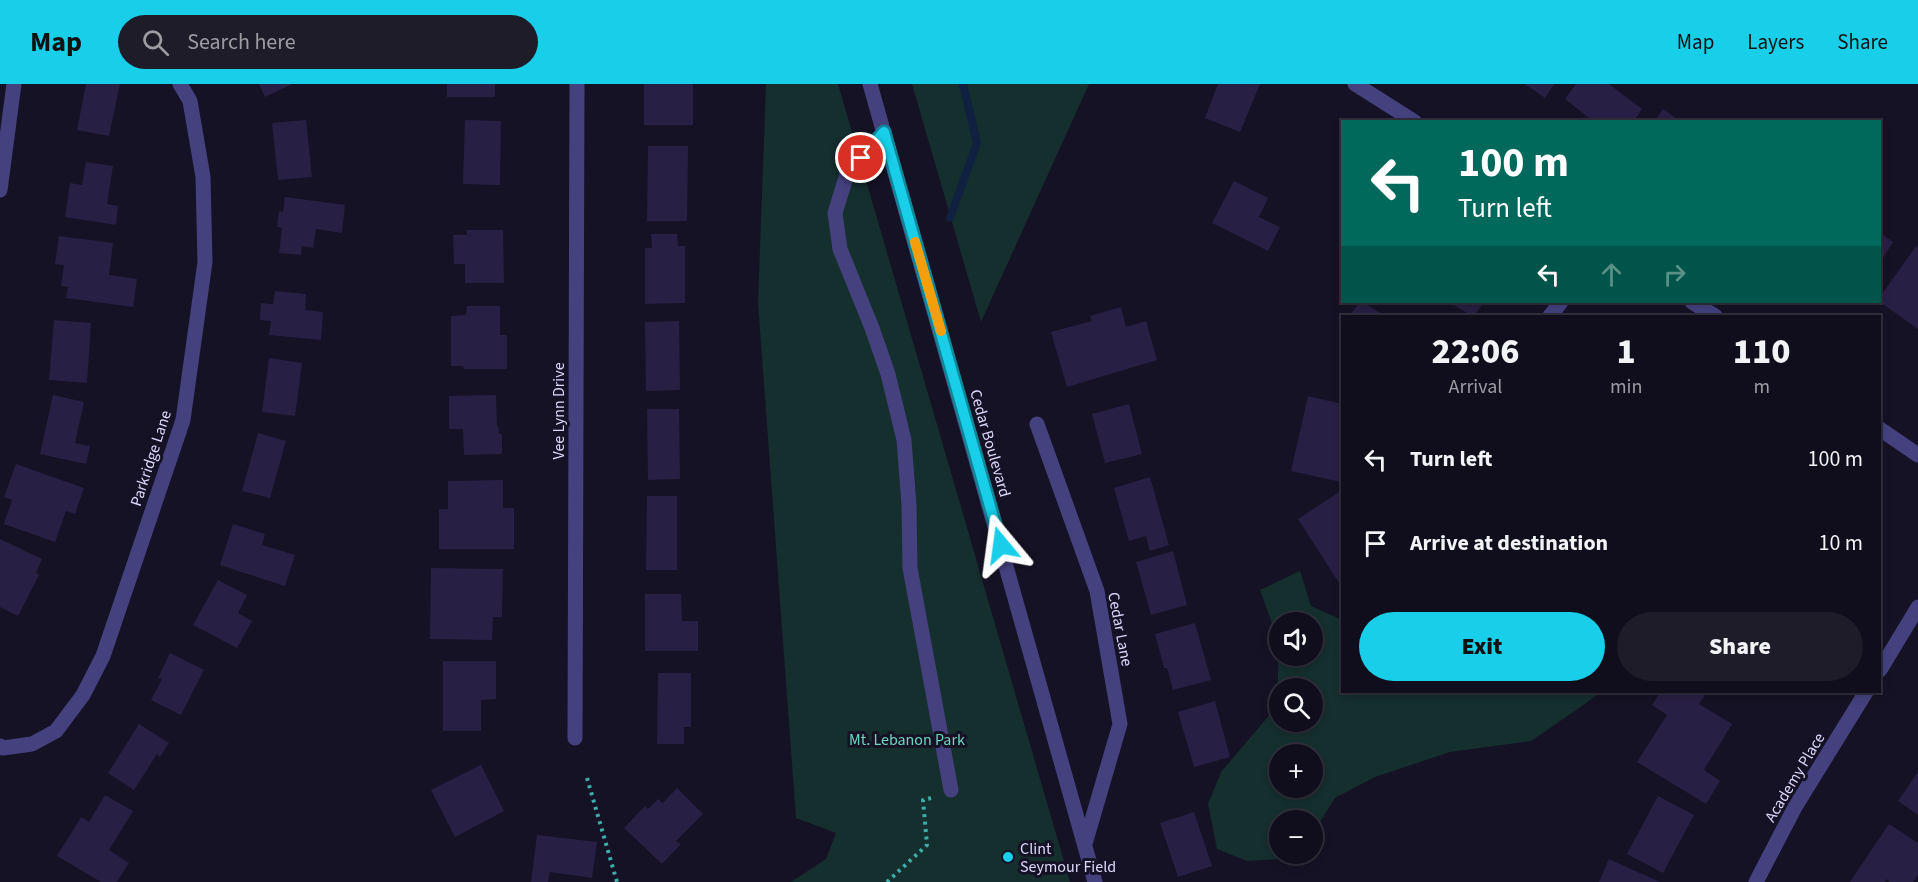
<!DOCTYPE html>
<html lang="en">
<head>
<meta charset="utf-8">
<style>
  :root { --surface:#100e1c; --page:#1e1c29; --text:#f1f3f6; --muted:#9c9ca3; --line:#302e3b; --accent:#18cee9 }
  body { margin:0; font-family:"Source Sans 3",sans-serif; background:var(--page); color:var(--text); height:100vh; display:flex; flex-direction:column; font-size:22px; white-space:nowrap }
  * { box-sizing:border-box; margin:0 }
  p { font-size:20px; color:var(--muted) }
  .icon { flex:none; width:33px; height:33px; fill:none; stroke:currentColor; stroke-width:2; stroke-linecap:round; stroke-linejoin:round }
  .map { position:relative; flex:1; overflow:hidden }
  .sheet { position:absolute; left:1341px; top:231px; width:540px; height:378px; display:flex; flex-direction:column; background:var(--surface); border-radius:0px; box-shadow:0 3px 9px #0003,0 0 0 2px var(--line) }
  .sheet>* { flex:none }
  .guide { position:absolute; left:1341px; top:36px; width:540px; height:183px; border-radius:0px; box-shadow:0 3px 9px #0003,0 0 0 2px var(--line); background:#00695c; color:#fff; overflow:hidden }
  .fabs { position:absolute; left:1269px; top:528px; display:grid; gap:12px }
  .fabs a { display:grid; place-items:center; width:54px; height:54px; border-radius:50%; background:var(--surface); box-shadow:0 3px 9px #0003,0 0 0 2px var(--line); font-size:30px }
  .pin { position:absolute; display:grid; place-items:center; width:51px; height:51px; color:#fff; margin:-26px; border:3px solid #fff; border-radius:50%; box-shadow:0 2px 6px #0007 }
  .me { position:absolute; width:66px; margin:-33px; rotate:344deg; stroke-linejoin:round; filter:drop-shadow(0 0 4px #0008) }
  .turn { display:flex; align-items:center; gap:21px; height:126px; padding:0 18px; font-size:27px }
  .turn .icon { width:78px; height:78px; stroke-width:2.5 }
  .turn b { display:block; font-size:42px; line-height:51px }
  .lanes { display:flex; align-items:center; height:57px; padding:0 18px; background:#0003; justify-content:center; gap:30px; direction:ltr }
  .lanes .off { opacity:.35 }
  .eta { display:flex; justify-content:space-evenly; align-items:center; height:102px; text-align:center }
  .eta b { font-size:36px; font-weight:800; line-height:42px }
  .button { display:flex; gap:12px; margin-top:auto; padding:12px 18px }
  .button a { flex:1; height:69px; border-radius:36px; background:var(--accent); color:#111; font-size:24px; font-weight:800; line-height:69px; text-align:center }
  .button a+a { background:var(--page); color:var(--text) }
  ul { padding:0; list-style:none }
  li { display:flex; align-items:center; gap:18px; height:84px; padding:0 18px }
  li div { flex:1 }
  li b { display:block; font-size:22px }
  li em { font-style:normal }
  header { display:flex; align-items:center; gap:36px; box-sizing:border-box; height:84px; padding:0 30px; background:var(--accent); color:#111 }
  header strong { font-size:28px }
  nav { display:flex; gap:33px; margin-inline-start:auto; font-size:21px }
  .search { width:420px; height:54px; background:var(--page); display:flex; align-items:center; gap:15px; box-sizing:border-box; padding:0 21px; border-radius:33px; color:var(--muted); font-size:22px }
  .map>svg:first-child { display:block }
</style>
</head>
<body>
<header>
<strong>Map</strong>
<div class="search"><svg class="icon" aria-label="search" viewBox="0 0 24 24"><circle cx="10" cy="10" r="6"/><path d="M15 15l6 6"/></svg>Search here</div>
<nav><a>Map</a><a>Layers</a><a>Share</a></nav>
</header>
<div class="map">
<svg width="1918" height="798" viewBox="0 0 1918 798">
  <rect width="100%" height="100%" fill="#151225"/>
  <path fill="#152e2e" fill-rule="evenodd" d="M 766,0 L 838,0 L 1070,798 L 791,798 L 826,775 L 836,749 L 796,734 L 758,219 Z
    M 912,0 L 1089,0 L 981,238 Z
    M 1300,487 L 1311,522 L 1342,536 L 1342,608 L 1600,608 L 1585,620 L 1531,657 L 1450,668 L 1375,693 L 1335,714 L 1313,749 L 1312,736 L 1280,736 L 1280,770 L 1289,770 L 1280,775 L 1247,777 L 1217,765 L 1208,720 L 1221,688 L 1277,622 L 1279,559 L 1260,506 ZM 1280,538 L 1312,538 L 1312,572 L 1280,572 ZM 1280,604 L 1312,604 L 1312,638 L 1280,638 ZM 1280,670 L 1312,670 L 1312,704 L 1280,704 Z"/>
  <g fill="none" stroke-linecap="round" stroke-linejoin="round">
    <path stroke="#0f2040" stroke-width="8" d="M 950,134 L 977,59 L 963,0"/>
  </g>
  <path fill="#281f44" d="M 86,0 L 120,0 L 109,52 L 77,46 Z
    M 259,0 L 292,0 L 265,13 Z
    M 447,0 L 495,0 L 495,13 L 447,13 Z
    M 644,0 L 693,0 L 693,41 L 644,41 Z
    M 1218,0 L 1260,0 L 1240,48 L 1205,34 Z
    M 1525,0 L 1554,0 L 1545,14 Z
    M 1576,0 L 1609,0 L 1642,25 L 1633,38 L 1594,38 L 1565,15 Z
    M 1663,25 L 1681,38 L 1654,38 Z
    M 306,36 L 312,93 L 278,96 L 272,39 Z
    M 465,36 L 501,37 L 500,101 L 463,100 Z
    M 648,62 L 688,62 L 687,137 L 647,137 Z
    M 86,78 L 113,82 L 107,120 L 118,122 L 116,141 L 65,133 L 70,99 L 82,101 Z
    M 1234,97 L 1268,114 L 1259,133 L 1280,143 L 1268,167 L 1212,139 Z
    M 285,113 L 345,121 L 342,149 L 316,145 L 313,164 L 302,162 L 301,171 L 279,169 L 282,144 L 277,143 L 279,127 L 283,128 Z
    M 467,146 L 503,146 L 504,199 L 465,199 L 465,180 L 454,180 L 453,151 L 467,151 Z
    M 1880,149 L 1893,158 L 1880,179 Z
    M 651,150 L 677,150 L 678,162 L 685,162 L 685,219 L 645,220 L 645,164 L 652,164 Z
    M 59,152 L 113,159 L 109,191 L 137,195 L 133,223 L 66,214 L 68,203 L 61,202 L 64,181 L 55,180 Z
    M 1916,162 L 1918,164 L 1918,245 L 1880,218 L 1880,213 Z
    M 275,207 L 306,210 L 305,226 L 323,228 L 321,256 L 269,251 L 271,237 L 260,236 L 261,219 L 273,220 Z
    M 1360,218 L 1363,218 L 1385,232 L 1349,232 Z
    M 1449,218 L 1484,218 L 1474,232 L 1472,232 Z
    M 467,222 L 500,222 L 500,251 L 507,251 L 507,285 L 464,285 L 463,282 L 451,282 L 451,232 L 466,231 Z
    M 1121,223 L 1126,243 L 1146,237 L 1157,276 L 1067,303 L 1051,248 L 1092,237 L 1090,232 Z
    M 54,236 L 91,239 L 87,299 L 49,296 Z
    M 679,237 L 680,306 L 646,307 L 645,238 Z
    M 269,274 L 302,279 L 295,332 L 262,328 Z
    M 53,311 L 84,318 L 75,359 L 90,362 L 86,380 L 40,370 Z
    M 496,311 L 497,342 L 498,342 L 499,350 L 502,350 L 502,370 L 464,371 L 463,345 L 449,345 L 449,312 Z
    M 1308,312 L 1342,320 L 1341,398 L 1291,387 Z
    M 1129,320 L 1142,370 L 1105,379 L 1092,330 Z
    M 647,325 L 679,325 L 680,395 L 648,396 Z
    M 258,349 L 286,357 L 270,414 L 242,407 Z
    M 16,380 L 84,404 L 75,430 L 66,427 L 55,458 L 4,440 L 12,416 L 4,413 Z
    M 1150,393 L 1169,461 L 1150,467 L 1146,452 L 1129,457 L 1114,404 Z
    M 503,396 L 503,424 L 514,424 L 514,465 L 439,465 L 439,425 L 448,425 L 448,397 Z
    M 1342,406 L 1342,501 L 1341,502 L 1298,435 Z
    M 647,412 L 677,412 L 677,486 L 646,486 Z
    M 233,440 L 265,450 L 262,461 L 295,471 L 285,502 L 220,481 Z
    M 0,455 L 42,475 L 36,489 L 39,491 L 18,532 L 0,523 Z
    M 1173,467 L 1187,521 L 1151,531 L 1136,478 Z
    M 431,484 L 503,485 L 502,533 L 493,533 L 492,556 L 430,555 Z
    M 218,496 L 247,511 L 238,529 L 252,537 L 237,564 L 193,541 Z
    M 645,510 L 681,510 L 682,537 L 698,537 L 698,567 L 645,567 Z
    M 1195,539 L 1211,596 L 1173,606 L 1167,584 L 1164,584 L 1155,550 Z
    M 170,569 L 204,586 L 181,631 L 151,616 L 162,595 L 158,594 Z
    M 443,577 L 496,577 L 496,615 L 481,616 L 481,647 L 443,647 Z
    M 658,589 L 691,589 L 691,643 L 684,643 L 684,660 L 657,660 Z
    M 1660,608 L 1707,608 L 1699,620 L 1732,640 L 1704,686 L 1720,697 L 1706,720 L 1637,678 L 1667,631 L 1652,621 Z
    M 1215,617 L 1230,673 L 1194,683 L 1178,628 Z
    M 139,640 L 169,659 L 160,673 L 157,670 L 134,706 L 108,689 Z
    M 481,681 L 504,727 L 455,753 L 431,706 Z
    M 1918,688 L 1918,731 L 1898,717 Z
    M 677,704 L 703,730 L 676,757 L 681,760 L 662,780 L 624,744 L 645,722 L 648,725 L 658,715 L 663,719 Z
    M 105,711 L 133,727 L 109,766 L 129,779 L 117,798 L 101,798 L 57,772 L 81,733 L 89,738 Z
    M 1658,712 L 1694,731 L 1663,789 L 1627,770 Z
    M 1194,728 L 1212,782 L 1178,793 L 1160,739 Z
    M 1889,740 L 1918,759 L 1918,791 L 1913,798 L 1890,798 L 1886,795 L 1885,798 L 1850,798 Z
    M 537,751 L 597,758 L 592,794 L 550,788 L 548,798 L 531,798 Z
    M 1609,775 L 1660,798 L 1599,798 Z"/>
  <g fill="none" stroke-linecap="round" stroke-linejoin="round">
    <path stroke="#3cada9" stroke-width="4" stroke-dasharray="3 4.5" stroke-linecap="butt" d="M 587,694 L 617,798
      M 887,798 L 927,761 L 923,716 L 931,714"/>
    <path stroke="#45417f" stroke-width="15" d="M 870,0 L 1095,798
      M 1355,0 L 1415,38
      M 884,48 L 847,90 L 835,129 L 840,165 L 872,244 L 888,290 L 904,356 L 909,421 L 910,484 L 951,706
      M 0,106 L 14,0
      M 1692,218 L 1715,232
      M 1550,232 L 1561,218
      M 1037,340 L 1097,507 L 1120,640 L 1085,760
      M 1880,345 L 1918,371
      M 1880,586 L 1918,523
      M 575,654 L 577,0
      M 0,662 L 3,664 L 32,660 L 56,647 L 83,611 L 103,572 L 183,336 L 205,178 L 203,93 L 190,17 L 180,0
      M 1756,798 L 1795,723 L 1866,608"/>
  </g>
  <g fill="none" stroke-linecap="round" stroke-linejoin="round">
    <g stroke="#108697" stroke-width="15">
      <path id="route" d="M 861,74 L 884,48 L 1001,461"/>
    </g>
    <use href="#route" stroke="#18cee9" stroke-width="10"/>
    <path stroke="#f59e0b" stroke-width="10" d="M 915,158 L 941,247"/>
  </g>
  <circle fill="#18cee9" stroke="#151225" stroke-width="2" cx="1008" cy="773" r="6"/>
  <g text-anchor="middle" stroke-width="6" stroke-linejoin="round" paint-order="stroke">
    <g font-size="16" fill="#ded9fb" stroke="#151225">
      <text transform="translate(558 327) rotate(-90)" y="6">Vee Lynn Drive</text>
      <text transform="translate(991 359) rotate(74)" y="6">Cedar Boulevard</text>
      <text transform="translate(150 374) rotate(-72)" y="6">Parkridge Lane</text>
      <text transform="translate(1121 545) rotate(79)" y="6">Cedar Lane</text>
      <text transform="translate(1794 693) rotate(-59)" y="6">Academy Place</text>
    </g>
    <g font-size="16" fill="#6cd5bd" stroke="#151225">
      <text x="907" y="661">Mt. Lebanon Park</text>
    </g>
    <g font-size="16" fill="#ded9fb" stroke="#151225" text-anchor="start">
      <text x="1020" y="770">Clint<tspan x="1020" dy="18">Seymour Field</tspan></text>
    </g>
  </g>
</svg>
<div class="fabs">
<a><svg class="icon" aria-label="sound" viewBox="0 0 24 24"><path d="M4 9h4l5-4v14l-5-4H4zM17 9q2 3 0 6"/></svg></a>
<a><svg class="icon" aria-label="search" viewBox="0 0 24 24"><circle cx="10" cy="10" r="6"/><path d="M15 15l6 6"/></svg></a>
<a>+</a>
<a>−</a>
</div>
<div class="pin" style="left:861px;top:74px;background:#d93025"><svg class="icon" aria-label="arrive" viewBox="0 0 24 24"><path d="M6 21V4h12l-3 4 3 4H6"/></svg></div>
<svg class="me" style="left:1001px;top:461px" viewBox="-20 -20 40 40"><path d="M0-17L14 15 0 8-14 15z" fill="#18cee9" stroke="#fff" stroke-width="4"/></svg>
<div class="guide">
<div class="turn"><svg class="icon" aria-label="left" viewBox="0 0 24 24"><path d="M17 20v-9H6M10 6l-5 5 5 5"/></svg><div><b>100 m</b>Turn left</div></div>
<div class="lanes"><svg class="icon" aria-label="left" viewBox="0 0 24 24"><path d="M17 20v-9H6M10 6l-5 5 5 5"/></svg><svg class="icon off" aria-label="ahead" viewBox="0 0 24 24"><path d="M12 20V5M6 11l6-6 6 6"/></svg><svg class="icon off" aria-label="right" viewBox="0 0 24 24"><path d="M7 20v-9h11M14 6l5 5-5 5"/></svg></div>
</div>
<section class="sheet">
<div class="eta">
<div><b>22:06</b><p>Arrival</p></div>
<div><b>1</b><p>min</p></div>
<div><b>110</b><p>m</p></div>
</div>
<ul>
<li><svg class="icon" aria-label="left" viewBox="0 0 24 24"><path d="M17 20v-9H6M10 6l-5 5 5 5"/></svg><div><b>Turn left</b></div><em>100 m</em></li>
<li><svg class="icon" aria-label="arrive" viewBox="0 0 24 24"><path d="M6 21V4h12l-3 4 3 4H6"/></svg><div><b>Arrive at destination</b></div><em>10 m</em></li>
</ul>
<div class="button"><a>Exit</a><a>Share</a></div>
</section>
</div>
</body>
</html>
